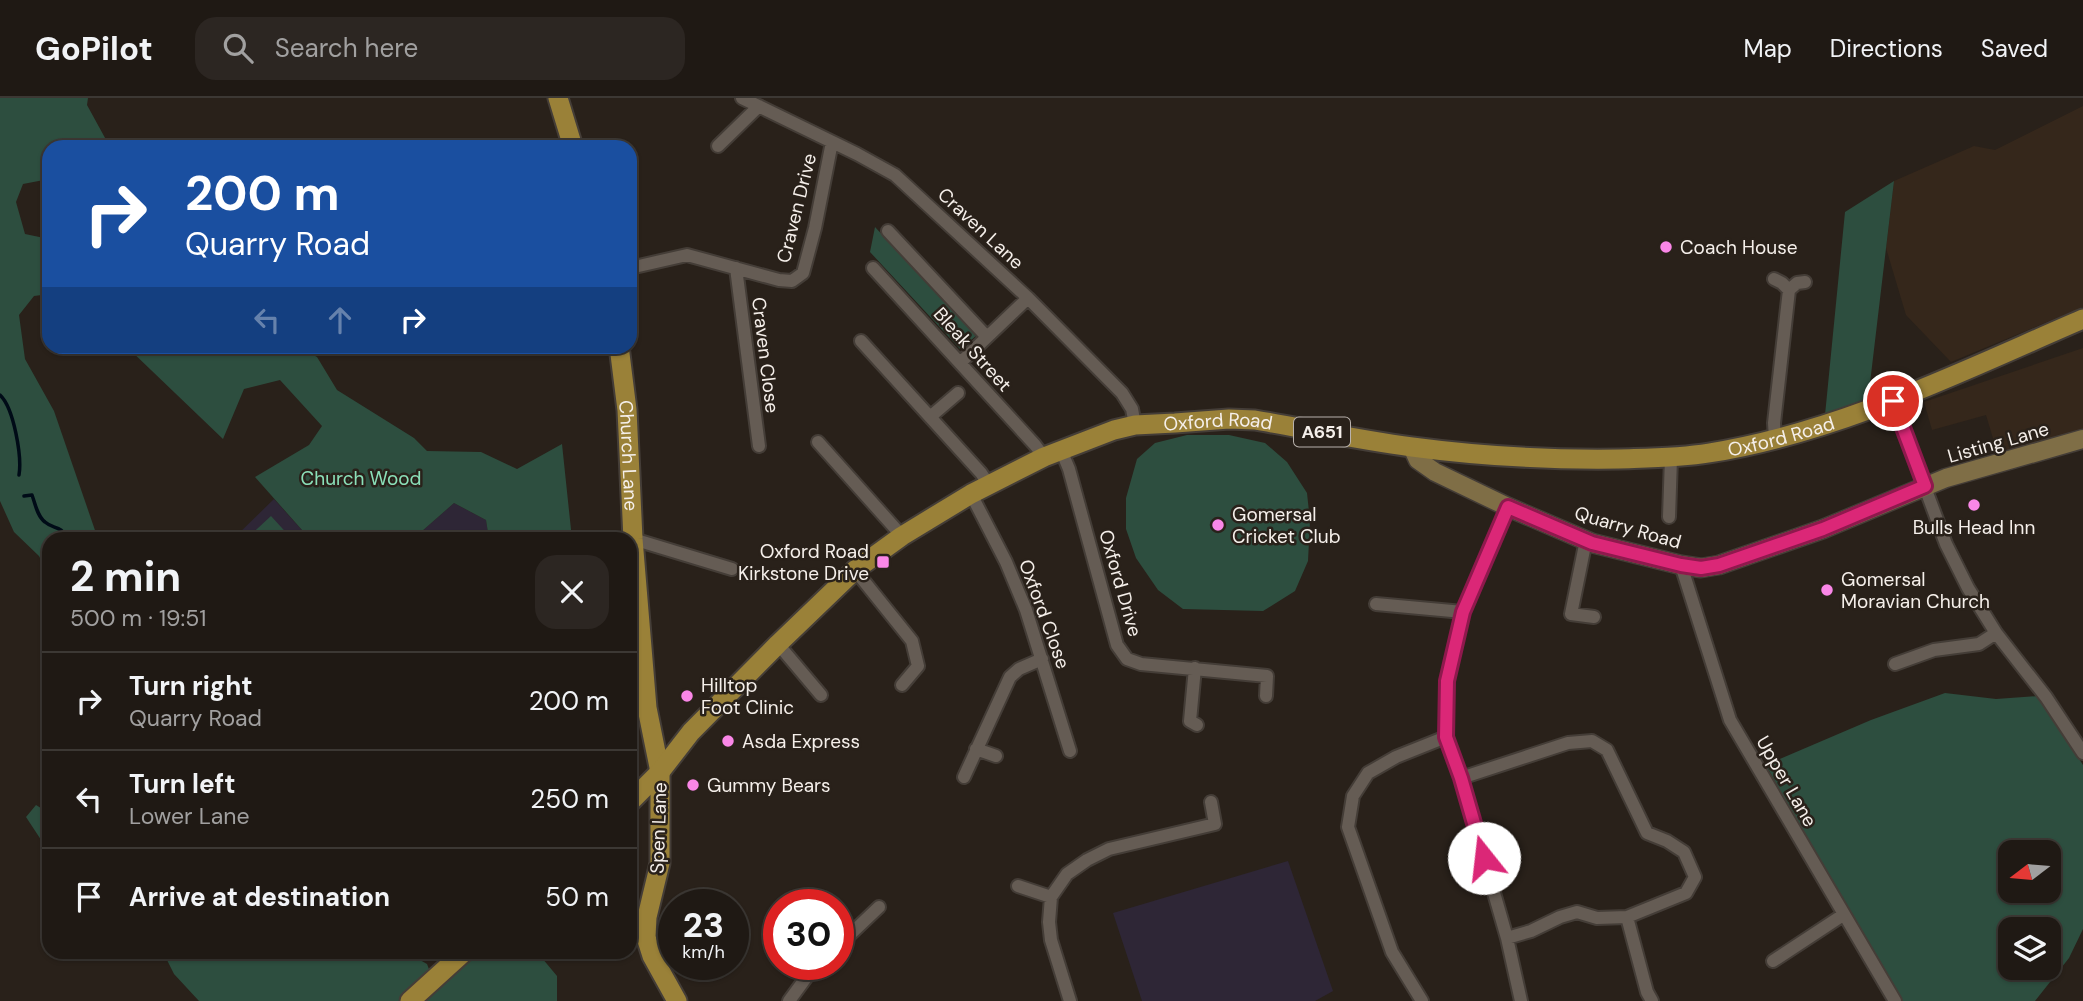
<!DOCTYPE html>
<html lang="en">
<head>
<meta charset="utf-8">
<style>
  :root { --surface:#1f1914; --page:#2c2622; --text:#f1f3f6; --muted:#a1a0a0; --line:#3c3834 }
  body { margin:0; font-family:"DM Sans",sans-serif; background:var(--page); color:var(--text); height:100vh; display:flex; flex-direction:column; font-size:26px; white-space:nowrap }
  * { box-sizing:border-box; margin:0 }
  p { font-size:23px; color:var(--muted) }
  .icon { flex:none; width:38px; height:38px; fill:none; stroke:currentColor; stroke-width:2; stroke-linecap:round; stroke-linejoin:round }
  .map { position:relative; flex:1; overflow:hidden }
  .details { position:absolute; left:42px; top:434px; width:595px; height:427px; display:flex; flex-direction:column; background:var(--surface); border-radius:21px; box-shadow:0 2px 5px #0004,0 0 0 2px var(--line) }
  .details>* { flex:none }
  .top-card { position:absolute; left:42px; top:42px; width:595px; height:214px; border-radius:21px; box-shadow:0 2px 5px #0004,0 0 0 2px var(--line); background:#1a4fa0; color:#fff; overflow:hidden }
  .needle { width:46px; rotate:254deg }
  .controls { position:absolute; left:1998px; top:742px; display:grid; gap:14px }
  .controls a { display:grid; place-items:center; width:63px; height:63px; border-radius:14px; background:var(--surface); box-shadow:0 2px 5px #0004,0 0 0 2px var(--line); font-size:35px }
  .speed { position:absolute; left:658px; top:791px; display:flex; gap:14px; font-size:35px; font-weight:700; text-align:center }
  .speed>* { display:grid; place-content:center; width:91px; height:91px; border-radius:50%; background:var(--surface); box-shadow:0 2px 5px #0004,0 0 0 2px var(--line); line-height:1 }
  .speed small { font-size:18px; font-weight:400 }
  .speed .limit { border:10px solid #d22; background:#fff; color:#111 }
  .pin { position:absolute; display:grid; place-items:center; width:60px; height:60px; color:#fff; margin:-30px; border:4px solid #fff; border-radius:50%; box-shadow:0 2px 7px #0007 }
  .me { position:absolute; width:77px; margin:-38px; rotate:344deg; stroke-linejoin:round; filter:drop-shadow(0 0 5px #0008) }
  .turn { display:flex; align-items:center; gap:24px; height:147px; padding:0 28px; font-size:32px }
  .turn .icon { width:91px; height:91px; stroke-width:2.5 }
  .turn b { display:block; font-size:49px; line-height:60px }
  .lanes { display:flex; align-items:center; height:66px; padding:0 28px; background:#0003; justify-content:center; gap:35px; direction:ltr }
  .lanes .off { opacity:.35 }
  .round { display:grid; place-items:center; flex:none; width:74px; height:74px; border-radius:21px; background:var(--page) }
  .head { display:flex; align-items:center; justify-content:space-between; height:119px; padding:0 28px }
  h1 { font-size:42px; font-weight:700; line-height:52px }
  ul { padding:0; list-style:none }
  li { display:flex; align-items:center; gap:21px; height:98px; padding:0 28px; border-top:2px solid var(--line) }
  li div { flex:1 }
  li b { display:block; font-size:26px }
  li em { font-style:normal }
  header { display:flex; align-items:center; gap:42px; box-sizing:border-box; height:98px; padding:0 35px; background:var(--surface); border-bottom:2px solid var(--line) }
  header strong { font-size:33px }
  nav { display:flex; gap:38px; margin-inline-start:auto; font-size:24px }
  .search { width:490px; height:63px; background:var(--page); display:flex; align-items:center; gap:18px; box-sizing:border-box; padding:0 24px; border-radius:21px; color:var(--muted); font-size:26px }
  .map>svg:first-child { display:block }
</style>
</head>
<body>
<header>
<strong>GoPilot</strong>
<div class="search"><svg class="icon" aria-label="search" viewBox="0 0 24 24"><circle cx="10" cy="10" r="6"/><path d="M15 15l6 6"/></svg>Search here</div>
<nav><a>Map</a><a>Directions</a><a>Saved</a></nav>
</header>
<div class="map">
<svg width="2083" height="903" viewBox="0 0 2083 903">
  <rect width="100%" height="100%" fill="#29211a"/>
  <path fill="#35271b" d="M 2083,8 L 2083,209 L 1951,264 L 1906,217 L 1886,150 L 1894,83 L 1974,48 L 1995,52 Z
    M 2083,250 L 2083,333 L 1998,357 L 1986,317 L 1932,332 L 1924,304 Z"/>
  <path fill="#2e2636" d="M 274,401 L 310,441 L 233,441 Z
    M 454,405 L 486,422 L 489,441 L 413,441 Z
    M 1288,763 L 1333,893 L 1315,903 L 1142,903 L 1113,815 Z"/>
  <path fill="#2d4e3f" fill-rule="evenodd" d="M 0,0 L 88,0 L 87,7 L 110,49 L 49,49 L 49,81 L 23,86 L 16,104 L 25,136 L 49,141 L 49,196 L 34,198 L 19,217 L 25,261 L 54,313 L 98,441 L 49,441 L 49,478 L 39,458 L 14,434 L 0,403 Z
    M 1894,83 L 1868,302 L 1825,317 L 1845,114 Z
    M 875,129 L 976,238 L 960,251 L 870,154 Z
    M 127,249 L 299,249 L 317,259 L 337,292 L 414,340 L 427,353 L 481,354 L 517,371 L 562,346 L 572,441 L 489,441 L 486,422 L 454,405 L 413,441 L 310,441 L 255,379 L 309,347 L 322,328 L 280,282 L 244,291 L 223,341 Z
    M 1187,337 L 1229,337 L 1265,345 L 1287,364 L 1307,395 L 1310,423 L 1308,463 L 1295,493 L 1263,513 L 1183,511 L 1158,492 L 1136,460 L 1126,431 L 1126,400 L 1137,361 L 1155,345 Z
    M 271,418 L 292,441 L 246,441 Z
    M 1945,595 L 1996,601 L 2039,598 L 2083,667 L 2083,831 L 2069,860 L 2035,903 L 1900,903 L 1851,824 L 1766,667 L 1871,622 ZM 2011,754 L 2049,754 L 2049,793 L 2011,793 ZM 2011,831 L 2049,831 L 2049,870 L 2011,870 Z
    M 36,707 L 49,715 L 49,754 L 26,719 Z
    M 163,854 L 406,854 L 427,866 L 437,892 L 477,854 L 537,854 L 557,878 L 557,903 L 199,903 L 174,876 Z"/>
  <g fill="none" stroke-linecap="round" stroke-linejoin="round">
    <path stroke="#000b17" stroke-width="3.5" d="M 0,297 C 14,310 22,359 19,377
      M 24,398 L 32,397 C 35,405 37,418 45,424 C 54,432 60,426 68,441"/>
    <g stroke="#443d37" stroke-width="16">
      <path id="street" d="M 742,0 L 857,56 L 895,77 L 1028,200 L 1122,295 L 1132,311 L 1135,327
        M 718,48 L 759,8
        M 888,133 L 987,239
        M 630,170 L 687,157 L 779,182 L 792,183 L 803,175 L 815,130 L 832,44
        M 736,170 L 759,348
        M 873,170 L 1035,347 L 1044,359
        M 1774,181 L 1782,185 L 1789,192 L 1774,325 L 1775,341
        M 1789,192 L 1797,185 L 1805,184
        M 861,243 L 981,375 L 989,387
        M 960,265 L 1028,200
        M 1893,303 L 1946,446 L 1968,490 L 1996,535 L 2046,599 L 2083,655
        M 930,319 L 958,295
        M 818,344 L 902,438
        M 1061,352 L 1069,371 L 1117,547 L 1127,561 L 1141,566 L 1267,578 L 1266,598
        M 971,396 L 1006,464 L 1026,512 L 1070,653
        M 1508,409 L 1463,514 L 1447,583 L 1446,639 L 1461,680 L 1507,840 L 1521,903
        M 1669,419 L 1671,360
        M 633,441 L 732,471
        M 1586,442 L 1571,516 L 1594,519
        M 1681,467 L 1730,622 L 1895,903
        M 855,472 L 912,543 L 918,568 L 902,587
        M 1376,506 L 1463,514
        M 778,546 L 821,597
        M 1895,566 L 1934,552 L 1979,546 L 1996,535
        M 1195,570 L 1190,623 L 1197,627
        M 976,651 L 996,658
        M 964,679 L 1010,579 L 1019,571 L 1042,561
        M 1461,680 L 1568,645 L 1592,643 L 1607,652 L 1647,735 L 1667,743 L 1684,754 L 1695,779 L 1686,795 L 1627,819 L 1597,820 L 1577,814 L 1560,819 L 1531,833 L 1507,840
        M 1018,788 L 1051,799
        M 1627,819 L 1647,894 L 1652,903
        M 838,848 L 879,809
        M 1773,863 L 1843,817
        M 789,903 L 808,877 L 819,866
        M 1070,903 L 1051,842 L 1049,824 L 1051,799 L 1067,776 L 1087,762 L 1109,751 L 1215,726 L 1211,704
        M 1422,903 L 1392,854 L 1348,729 L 1353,698 L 1368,675 L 1396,659 L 1446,639"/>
    </g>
    <g stroke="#443d37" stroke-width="21">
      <path id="secondary" d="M 1412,349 L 1418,362 L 1435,374 L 1508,409 L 1592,445 L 1681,467 L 1701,470 L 1719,467 L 1823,431 L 1946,380 L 2083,341"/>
    </g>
    <g stroke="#443d37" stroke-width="23">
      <g id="primary">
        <path d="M 558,0 L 573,49"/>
        <path id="s1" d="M 619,248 L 627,312 L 633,441 L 647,610 L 660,674 L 660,765 L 647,819 L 646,839 L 652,858 L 677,903"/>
        <path id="s2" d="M 630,704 L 660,674 L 691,634 L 778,546 L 855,472 L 902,438 L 971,396 L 1044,359 L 1114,332 L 1135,327 L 1175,325 L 1229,321 L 1255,322 C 1307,331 1360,342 1412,349 C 1480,358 1550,362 1619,361 C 1649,360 1679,360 1709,355 C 1841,334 1962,273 2083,221"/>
        <path d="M 410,903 L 464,854"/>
      </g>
    </g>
    <use href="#street" stroke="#655c54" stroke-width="12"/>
    <use href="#secondary" stroke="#7f6e46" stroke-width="18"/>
    <use href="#primary" stroke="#9a8138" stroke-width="19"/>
  </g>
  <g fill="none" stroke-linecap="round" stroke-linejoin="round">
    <g stroke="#8e194d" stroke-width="18">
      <path id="route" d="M 1484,760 L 1461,680 L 1446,639 L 1447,583 L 1463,514 L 1508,409 L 1592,445 L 1681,467 L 1701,470 L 1719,467 L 1823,431 L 1925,388 L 1893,303"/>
    </g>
    <use href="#route" stroke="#db2777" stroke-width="12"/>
  </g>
  <g fill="#fa87e7" stroke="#29211a" stroke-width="2.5">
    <circle cx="1666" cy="149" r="7"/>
    <circle cx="1974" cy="407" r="7"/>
    <circle cx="1218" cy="427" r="7"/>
    <rect x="876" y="457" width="14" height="14" rx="3.5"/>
    <circle cx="1827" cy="492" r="7"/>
    <circle cx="687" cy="598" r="7"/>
    <circle cx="728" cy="643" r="7"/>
    <circle cx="693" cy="687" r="7"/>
  </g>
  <g text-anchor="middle" stroke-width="5" stroke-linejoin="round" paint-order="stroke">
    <rect fill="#29211a" stroke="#b8b1ac" stroke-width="2" x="1294" y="319.5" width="56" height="29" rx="5"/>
    <g font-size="18" font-weight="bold" fill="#f5efea">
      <text x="1322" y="340">A651</text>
    </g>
    <g font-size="19" fill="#f5efea" stroke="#29211a">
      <text transform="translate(796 110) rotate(-76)" y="7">Craven Drive</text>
      <text transform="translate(981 130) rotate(43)" y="7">Craven Lane</text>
      <text transform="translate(973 251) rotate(48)" y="7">Bleak Street</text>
      <text transform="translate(766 257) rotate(83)" y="7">Craven Close</text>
      <text dy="7" stroke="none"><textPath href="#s2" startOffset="724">Oxford Road</textPath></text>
      <text dy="7" stroke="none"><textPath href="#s2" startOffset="1292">Oxford Road</textPath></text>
      <text transform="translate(1998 344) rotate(-16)" y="7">Listing Lane</text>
      <text dy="7" stroke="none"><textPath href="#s1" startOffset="110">Church Lane</textPath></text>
      <text transform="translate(1628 429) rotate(16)" y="7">Quarry Road</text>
      <text transform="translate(1121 485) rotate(74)" y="7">Oxford Drive</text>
      <text transform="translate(1045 516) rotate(70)" y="7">Oxford Close</text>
      <text transform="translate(1787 683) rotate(60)" y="7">Upper Lane</text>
      <text transform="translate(658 730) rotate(-88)" y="7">Spen Lane</text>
    </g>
    <g font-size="19" fill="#f5efea" stroke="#29211a" text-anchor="start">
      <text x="1680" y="156">Coach House</text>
      <text x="1232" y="423">Gomersal<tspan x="1232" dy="22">Cricket Club</tspan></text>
      <text x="1974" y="436" text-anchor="middle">Bulls Head Inn</text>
      <text x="869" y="460" text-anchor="end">Oxford Road<tspan x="869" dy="22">Kirkstone Drive</tspan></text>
      <text x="1841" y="488">Gomersal<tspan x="1841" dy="22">Moravian Church</tspan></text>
      <text x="701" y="594">Hilltop<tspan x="701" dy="22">Foot Clinic</tspan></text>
      <text x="742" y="650">Asda Express</text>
      <text x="707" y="694">Gummy Bears</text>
    </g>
    <g font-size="19" fill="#8be0b9" stroke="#29211a">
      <text x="361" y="387">Church Wood</text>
    </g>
  </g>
</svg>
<div class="controls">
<a><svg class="needle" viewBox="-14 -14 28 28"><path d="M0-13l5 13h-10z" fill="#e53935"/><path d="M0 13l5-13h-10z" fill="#a1a0a0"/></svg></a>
<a><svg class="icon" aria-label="layers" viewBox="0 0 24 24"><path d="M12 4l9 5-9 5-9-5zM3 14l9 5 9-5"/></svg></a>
</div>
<div class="speed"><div>23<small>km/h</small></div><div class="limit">30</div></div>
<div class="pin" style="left:1893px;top:303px;background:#d93025"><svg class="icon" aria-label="arrive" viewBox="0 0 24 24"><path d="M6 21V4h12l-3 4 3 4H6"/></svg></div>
<svg class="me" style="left:1484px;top:760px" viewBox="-20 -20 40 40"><circle r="19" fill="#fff"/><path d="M0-13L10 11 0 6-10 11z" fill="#db2777"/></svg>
<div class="top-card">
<div class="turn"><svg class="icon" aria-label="right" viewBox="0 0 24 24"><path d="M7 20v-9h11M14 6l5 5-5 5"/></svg><div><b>200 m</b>Quarry Road</div></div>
<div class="lanes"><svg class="icon off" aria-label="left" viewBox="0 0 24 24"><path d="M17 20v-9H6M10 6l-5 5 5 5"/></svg><svg class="icon off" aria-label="ahead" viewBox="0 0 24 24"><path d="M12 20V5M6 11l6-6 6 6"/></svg><svg class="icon" aria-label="right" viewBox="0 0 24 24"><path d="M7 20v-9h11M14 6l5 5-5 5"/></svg></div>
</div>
<section class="details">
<div class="head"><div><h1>2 min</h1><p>500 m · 19:51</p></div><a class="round"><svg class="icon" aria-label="close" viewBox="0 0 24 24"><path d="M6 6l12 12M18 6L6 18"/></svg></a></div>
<ul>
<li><svg class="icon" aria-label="right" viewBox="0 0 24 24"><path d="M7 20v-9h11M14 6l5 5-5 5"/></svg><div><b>Turn right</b><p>Quarry Road</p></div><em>200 m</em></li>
<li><svg class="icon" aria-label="left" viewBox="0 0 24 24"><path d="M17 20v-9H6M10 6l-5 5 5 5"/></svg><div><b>Turn left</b><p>Lower Lane</p></div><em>250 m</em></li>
<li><svg class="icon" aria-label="arrive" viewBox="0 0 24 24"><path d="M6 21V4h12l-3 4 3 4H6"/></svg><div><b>Arrive at destination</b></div><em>50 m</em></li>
</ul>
</section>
</div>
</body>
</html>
